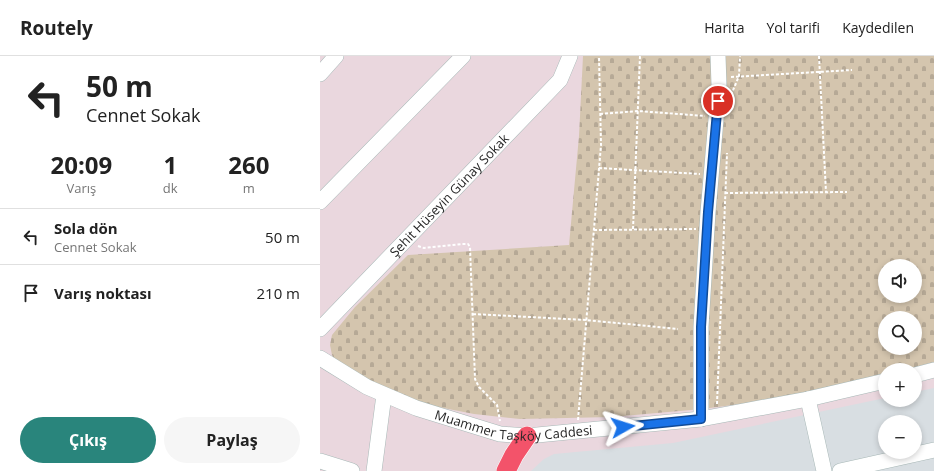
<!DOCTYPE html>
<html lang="tr">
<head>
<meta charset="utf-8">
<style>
  :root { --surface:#fff; --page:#f6f6f6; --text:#222; --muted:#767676; --line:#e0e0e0; --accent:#29857c }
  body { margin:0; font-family:"Open Sans",sans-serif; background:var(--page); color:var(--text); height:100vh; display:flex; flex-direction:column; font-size:15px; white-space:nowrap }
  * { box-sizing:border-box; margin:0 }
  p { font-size:13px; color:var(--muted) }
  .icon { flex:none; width:22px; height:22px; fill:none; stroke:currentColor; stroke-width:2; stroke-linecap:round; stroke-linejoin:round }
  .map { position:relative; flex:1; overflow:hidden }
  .drawer { display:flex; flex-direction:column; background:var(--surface); width:320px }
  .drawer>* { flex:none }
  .hud { background:#fff; color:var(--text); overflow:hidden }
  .buttons { position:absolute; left:558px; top:203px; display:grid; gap:8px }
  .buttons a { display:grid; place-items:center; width:44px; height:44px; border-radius:50%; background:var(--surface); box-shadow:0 2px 6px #0003; font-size:20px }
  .pin { position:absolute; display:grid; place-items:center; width:34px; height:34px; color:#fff; margin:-17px; border:2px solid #fff; border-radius:50%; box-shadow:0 1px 4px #0007 }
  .me { position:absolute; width:44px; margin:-22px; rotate:84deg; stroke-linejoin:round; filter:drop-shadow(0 0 3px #0008) }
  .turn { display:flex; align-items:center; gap:14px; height:84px; padding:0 20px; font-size:18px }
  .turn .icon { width:52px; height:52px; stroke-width:2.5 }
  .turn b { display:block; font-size:28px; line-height:34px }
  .eta { display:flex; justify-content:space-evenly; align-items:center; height:68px; text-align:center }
  .eta b { font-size:24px; font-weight:700; line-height:28px }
  .button { display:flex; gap:8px; margin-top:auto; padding:8px 20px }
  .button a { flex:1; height:46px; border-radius:24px; background:var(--accent); color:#fff; font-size:16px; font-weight:700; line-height:46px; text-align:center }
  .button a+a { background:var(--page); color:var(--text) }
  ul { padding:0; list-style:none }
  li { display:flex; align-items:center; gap:12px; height:56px; padding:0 20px; border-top:1px solid var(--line) }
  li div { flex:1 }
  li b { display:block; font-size:15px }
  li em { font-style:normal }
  header { display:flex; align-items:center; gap:24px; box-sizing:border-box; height:56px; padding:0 20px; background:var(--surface); border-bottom:1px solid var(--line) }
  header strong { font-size:19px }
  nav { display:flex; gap:22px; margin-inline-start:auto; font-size:14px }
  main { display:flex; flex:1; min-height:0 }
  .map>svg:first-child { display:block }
</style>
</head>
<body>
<header>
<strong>Routely</strong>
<nav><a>Harita</a><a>Yol tarifi</a><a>Kaydedilen</a></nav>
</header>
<main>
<section class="drawer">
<div class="hud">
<div class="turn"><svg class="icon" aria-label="left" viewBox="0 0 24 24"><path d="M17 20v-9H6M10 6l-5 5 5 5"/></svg><div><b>50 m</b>Cennet Sokak</div></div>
</div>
<div class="eta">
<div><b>20:09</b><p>Varış</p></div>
<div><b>1</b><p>dk</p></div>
<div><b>260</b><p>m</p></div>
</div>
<ul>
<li><svg class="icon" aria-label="left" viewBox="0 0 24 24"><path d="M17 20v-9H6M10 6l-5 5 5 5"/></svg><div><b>Sola dön</b><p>Cennet Sokak</p></div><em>50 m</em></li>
<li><svg class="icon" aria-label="arrive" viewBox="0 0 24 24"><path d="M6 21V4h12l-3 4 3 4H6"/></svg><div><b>Varış noktası</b></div><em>210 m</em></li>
</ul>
<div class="button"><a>Çıkış</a><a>Paylaş</a></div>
</section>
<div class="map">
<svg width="614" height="415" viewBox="0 0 614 415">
  <defs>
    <pattern id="cemetery-stones" width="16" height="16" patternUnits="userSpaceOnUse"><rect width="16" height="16" fill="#d4c5ae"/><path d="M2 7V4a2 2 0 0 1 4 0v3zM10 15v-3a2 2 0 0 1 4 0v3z" fill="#b6a996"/></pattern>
  </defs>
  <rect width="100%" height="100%" fill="#ead7de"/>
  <path fill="#d8dee2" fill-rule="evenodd" d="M 614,332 L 614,415 L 211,415 L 224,403 L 234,398 L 353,387 L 565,342 L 565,344 L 595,344 L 595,336 ZM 565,366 L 595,366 L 595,396 L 565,396 Z"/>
  <path fill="url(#cemetery-stones)" fill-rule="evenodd" d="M 263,0 L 614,0 L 614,306 L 585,314 L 565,314 L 565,319 L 520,330 L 428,347 L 382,353 L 292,361 L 200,363 L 154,358 L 108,349 L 68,336 L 15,304 L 12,299 L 10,289 L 12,279 L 35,251 L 88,199 L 249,189 L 259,80 ZM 565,210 L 595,210 L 595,240 L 565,240 ZM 565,262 L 595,262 L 595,292 L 565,292 Z"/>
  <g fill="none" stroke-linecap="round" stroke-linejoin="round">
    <g stroke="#a8b8b7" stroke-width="16">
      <g id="minor">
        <path d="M 0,18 L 16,0"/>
        <path d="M 0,146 L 143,0"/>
        <path id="s1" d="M 0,273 L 240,24 L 250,0"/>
        <path id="s2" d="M 0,302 L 47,331 L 96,352 L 180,378 L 207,380 L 381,363 L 488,343 L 565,325"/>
        <path d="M 595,319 L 614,314"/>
        <path d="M 488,343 L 504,415"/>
        <path d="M 381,363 L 381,271 L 388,156 L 399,29 L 398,0"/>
        <path d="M 0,405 L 32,415"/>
        <path d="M 54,415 L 64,339"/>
        <path d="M 520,415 L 614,394"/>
      </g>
    </g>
    <g stroke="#fff" stroke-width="20">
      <path id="major" d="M 186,415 L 194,399 L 207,380"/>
    </g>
    <path stroke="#fff" stroke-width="2" stroke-dasharray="3 2" stroke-linecap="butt" d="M 499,0 L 506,136
      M 411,21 L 532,14
      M 411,39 L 419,20 L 420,0
      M 280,58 L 318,55 L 385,60
      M 279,112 L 380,118
      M 405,137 L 527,136
      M 313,173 L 320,0
      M 274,174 L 376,173
      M 98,190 L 104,192 L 142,188 L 148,188 L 150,191 L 155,323 L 159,331 L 177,349 L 180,365
      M 153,258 L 266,264 L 358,273
      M 397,348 L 407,97
      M 258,364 L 281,89 L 279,0"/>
    <use href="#minor" stroke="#fff" stroke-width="15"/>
    <use href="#major" stroke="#f3536a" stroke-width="19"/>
  </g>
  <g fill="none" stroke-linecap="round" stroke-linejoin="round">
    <g stroke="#114b97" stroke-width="10">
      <path id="route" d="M 303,371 L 381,363 L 381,271 L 388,156 L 398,45"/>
    </g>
    <use href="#route" stroke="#1a73e8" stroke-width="7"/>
  </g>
  <g text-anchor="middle" stroke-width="4" stroke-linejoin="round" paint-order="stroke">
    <g font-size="13" fill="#272727" stroke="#fff">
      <text dy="5" stroke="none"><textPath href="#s1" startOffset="186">Şehit Hüseyin Günay Sokak</textPath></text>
      <text dy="5" stroke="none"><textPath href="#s2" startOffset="209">Muammer Taşköy Caddesi</textPath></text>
    </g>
  </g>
</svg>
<div class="buttons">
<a><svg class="icon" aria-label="sound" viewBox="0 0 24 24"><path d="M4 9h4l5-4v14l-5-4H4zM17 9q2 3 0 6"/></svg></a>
<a><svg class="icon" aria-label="search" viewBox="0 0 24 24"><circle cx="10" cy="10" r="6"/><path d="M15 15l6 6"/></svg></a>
<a>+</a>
<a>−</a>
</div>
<div class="pin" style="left:398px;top:45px;background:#d93025"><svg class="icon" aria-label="arrive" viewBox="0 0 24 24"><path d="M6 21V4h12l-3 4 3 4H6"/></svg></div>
<svg class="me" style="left:303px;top:371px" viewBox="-20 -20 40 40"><path d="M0-17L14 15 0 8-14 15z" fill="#1a73e8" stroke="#fff" stroke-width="4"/></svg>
</div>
</main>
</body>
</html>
